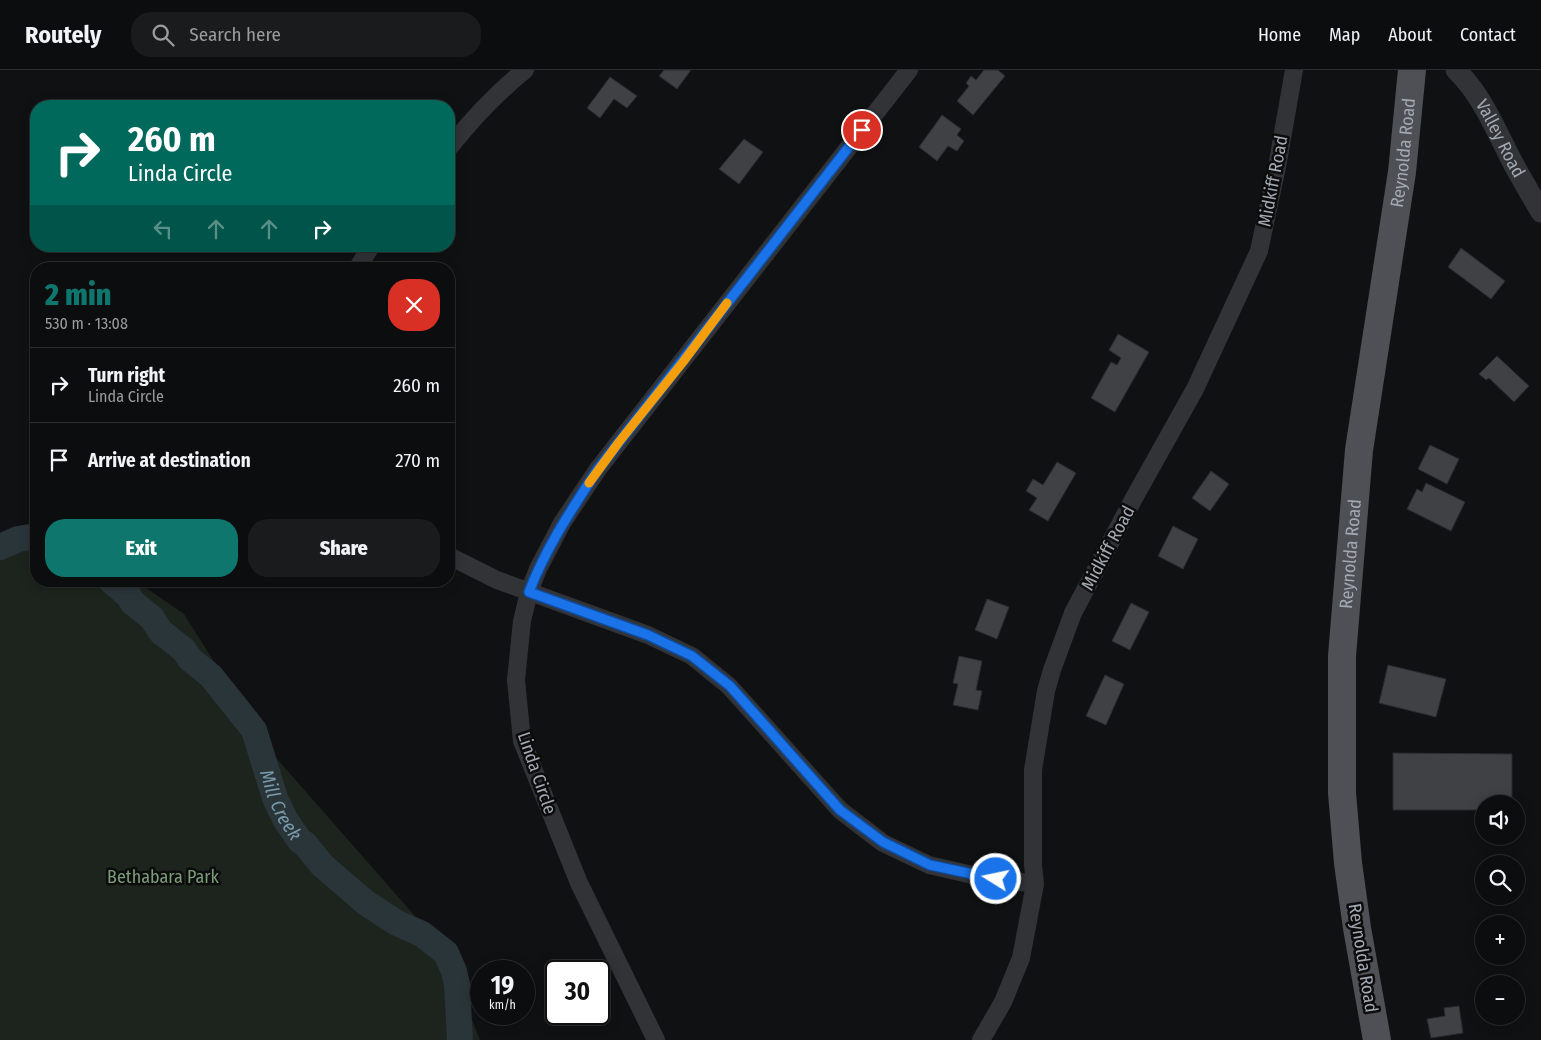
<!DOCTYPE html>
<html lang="en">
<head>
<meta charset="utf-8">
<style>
  :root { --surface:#0c0d0e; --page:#1a1b1c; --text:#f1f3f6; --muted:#9a9c9e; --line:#2c2d2e; --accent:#0f766e }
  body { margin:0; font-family:"Fira Sans Condensed",sans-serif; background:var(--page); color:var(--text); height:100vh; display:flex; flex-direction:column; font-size:19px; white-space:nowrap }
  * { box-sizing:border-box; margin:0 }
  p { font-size:16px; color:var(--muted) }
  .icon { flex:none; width:28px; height:28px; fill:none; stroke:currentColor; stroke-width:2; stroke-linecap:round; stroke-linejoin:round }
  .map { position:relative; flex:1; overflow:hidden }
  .panel { position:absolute; left:30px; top:192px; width:425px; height:325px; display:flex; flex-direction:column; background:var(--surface); border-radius:20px; box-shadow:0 2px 12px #0003,0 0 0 1px var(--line) }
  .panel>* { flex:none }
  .banner { position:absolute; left:30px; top:30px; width:425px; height:152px; border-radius:20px; box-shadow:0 2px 12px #0003,0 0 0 1px var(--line); background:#00695c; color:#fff; overflow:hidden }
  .tools { position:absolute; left:1475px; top:725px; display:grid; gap:10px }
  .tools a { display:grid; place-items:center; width:50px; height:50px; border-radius:50%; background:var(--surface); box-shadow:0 2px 12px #0003,0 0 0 1px var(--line); font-size:25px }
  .speed { position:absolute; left:470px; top:890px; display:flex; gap:10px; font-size:25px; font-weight:700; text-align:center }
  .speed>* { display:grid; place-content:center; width:65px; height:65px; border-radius:50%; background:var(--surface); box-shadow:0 2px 12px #0003,0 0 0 1px var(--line); line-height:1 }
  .speed small { font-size:12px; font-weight:400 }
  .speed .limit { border:2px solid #111; border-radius:8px; background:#fff; color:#111 }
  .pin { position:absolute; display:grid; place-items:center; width:42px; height:42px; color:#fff; margin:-21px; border:2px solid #fff; border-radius:50%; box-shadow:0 1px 5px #0007 }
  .me { position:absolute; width:55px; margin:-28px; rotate:280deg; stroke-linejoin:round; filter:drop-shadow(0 0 4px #0008) }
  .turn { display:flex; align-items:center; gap:18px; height:105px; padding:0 15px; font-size:22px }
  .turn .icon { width:65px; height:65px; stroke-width:2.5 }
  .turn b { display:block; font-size:35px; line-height:42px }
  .lanes { display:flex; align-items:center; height:48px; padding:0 15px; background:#0003; justify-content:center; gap:25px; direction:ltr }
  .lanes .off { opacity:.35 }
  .round { display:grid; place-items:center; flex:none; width:52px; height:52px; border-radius:20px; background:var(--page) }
  .summary { display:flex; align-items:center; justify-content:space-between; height:85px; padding:0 15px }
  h1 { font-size:30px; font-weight:800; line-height:38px; color:var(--accent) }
  .action { display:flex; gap:10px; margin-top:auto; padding:10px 15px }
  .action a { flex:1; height:58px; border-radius:20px; background:var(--accent); color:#fff; font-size:20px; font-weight:800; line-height:58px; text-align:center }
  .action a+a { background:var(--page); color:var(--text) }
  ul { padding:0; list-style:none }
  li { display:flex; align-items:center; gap:15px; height:75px; padding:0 15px; border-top:1px solid var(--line) }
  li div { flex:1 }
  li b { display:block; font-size:19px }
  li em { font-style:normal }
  header { display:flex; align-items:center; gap:30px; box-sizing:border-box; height:70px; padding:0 25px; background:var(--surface); border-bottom:1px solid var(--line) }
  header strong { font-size:24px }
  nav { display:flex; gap:28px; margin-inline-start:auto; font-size:18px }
  .search { width:350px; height:45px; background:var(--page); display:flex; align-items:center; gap:12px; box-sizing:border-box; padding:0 18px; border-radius:20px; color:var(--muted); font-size:19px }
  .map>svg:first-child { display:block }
</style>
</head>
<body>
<header>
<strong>Routely</strong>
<div class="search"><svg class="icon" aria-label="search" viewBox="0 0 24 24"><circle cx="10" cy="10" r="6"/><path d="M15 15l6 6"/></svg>Search here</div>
<nav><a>Home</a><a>Map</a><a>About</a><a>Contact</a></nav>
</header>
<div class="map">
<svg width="1541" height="970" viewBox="0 0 1541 970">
  <rect width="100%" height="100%" fill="#101112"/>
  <path fill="#1d241d" d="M 36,467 L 36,511 L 136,511 L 184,544 L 271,682 L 444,879 L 480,970 L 0,970 L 0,472 Z"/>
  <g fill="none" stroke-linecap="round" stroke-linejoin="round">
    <g stroke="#2a353a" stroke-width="26">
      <path d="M 0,477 L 18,469 L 36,466"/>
      <path id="s1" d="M 111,511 L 129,526 L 132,532 L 152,548 L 161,562 L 184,580 L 190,589 L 211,606 L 254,660 L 275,728 L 285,749 L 300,771 L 305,774 L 322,795 L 366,833 L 397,853 L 422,864 L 446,883 L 454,901 L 457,914 L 460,970"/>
    </g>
  </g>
  <path fill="#3f4145" stroke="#2a2b2e" d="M 664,0 L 691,0 L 677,19 L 659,6 Z
    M 984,0 L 998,0 L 1005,6 L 973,45 L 957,31 L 969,16 L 966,13 L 971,6 L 976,10 Z
    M 610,7 L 637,26 L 627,38 L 614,29 L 600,48 L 587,38 Z
    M 942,45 L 961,59 L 957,65 L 964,71 L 957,81 L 948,76 L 937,91 L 919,77 Z
    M 744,69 L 763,82 L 739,114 L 719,99 Z
    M 1461,178 L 1505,211 L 1491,229 L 1448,197 Z
    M 1118,264 L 1149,282 L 1115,342 L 1091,328 L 1111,292 L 1117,295 L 1121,288 L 1109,280 Z
    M 1497,286 L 1529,316 L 1514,332 L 1489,308 L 1486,310 L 1479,304 Z
    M 1430,375 L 1459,389 L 1447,414 L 1418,399 Z
    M 1057,392 L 1076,403 L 1048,451 L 1029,440 L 1037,428 L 1026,421 L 1033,409 L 1043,415 Z
    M 1211,401 L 1229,414 L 1210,441 L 1192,428 Z
    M 1426,413 L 1465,432 L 1451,461 L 1407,439 L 1417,419 L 1422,422 Z
    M 1173,456 L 1198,469 L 1183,499 L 1158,486 Z
    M 987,529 L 1009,537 L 997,569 L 975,560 Z
    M 1131,533 L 1149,542 L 1130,580 L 1112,571 Z
    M 959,586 L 982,591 L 976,620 L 982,621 L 978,640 L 953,635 L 958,614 L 953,613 Z
    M 1388,595 L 1446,609 L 1436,647 L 1379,633 Z
    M 1105,605 L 1124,614 L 1106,655 L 1086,646 Z
    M 1393,683 L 1512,684 L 1512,734 L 1484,734 L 1484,740 L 1393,740 Z
    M 1459,936 L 1463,963 L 1431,968 L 1427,949 L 1445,946 L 1444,938 Z"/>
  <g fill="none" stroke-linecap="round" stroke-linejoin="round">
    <path stroke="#323337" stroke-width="18" d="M 449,78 C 473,48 495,24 525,0
      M 357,199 L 371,176
      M 449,486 L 497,510 L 648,565 L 692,586 L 729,616 L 840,740 L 883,773 L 929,795 L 977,806 L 1035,814
      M 656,970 L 579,813 L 522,671 L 516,610 L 522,551 L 529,522 L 538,499 L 562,453 L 598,399 L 909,0
      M 981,970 L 1003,932 L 1021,888 L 1035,814 L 1033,795 L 1033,700 L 1046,621 L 1052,600 L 1073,543 L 1134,428 L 1195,319 L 1259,181 L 1277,97 L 1294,0"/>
    <path stroke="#323337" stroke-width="21" id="s2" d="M 1456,0 C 1483,26 1497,63 1514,95 C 1523,111 1532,127 1541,142"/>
    <path stroke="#4e5056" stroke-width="28" id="s3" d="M 1377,970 L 1357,858 L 1348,793 L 1342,723 L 1342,586 L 1359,380 L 1402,102 L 1412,0"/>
  </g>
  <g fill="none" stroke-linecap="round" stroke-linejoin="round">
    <g stroke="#114b97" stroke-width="12">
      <path id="route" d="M 862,60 L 598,399 C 572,439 546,477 529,522 L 648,565 L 692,586 L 730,616 L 840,740 L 883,772 L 930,795 L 996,809"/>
    </g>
    <use href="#route" stroke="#1a73e8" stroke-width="9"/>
    <path stroke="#f59e0b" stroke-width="9" d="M 589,413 L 619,372 L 683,292 L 727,233"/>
  </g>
  <g text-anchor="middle" stroke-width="5" stroke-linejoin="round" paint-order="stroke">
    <g font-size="18" fill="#a2a9b2" stroke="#0c0c0d">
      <text dy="6" stroke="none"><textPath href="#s2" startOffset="82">Valley Road</textPath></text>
      <text dy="6" stroke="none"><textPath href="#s3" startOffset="894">Reynolda Road</textPath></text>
      <text transform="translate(1273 111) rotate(-79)" y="6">Midkiff Road</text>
      <text transform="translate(1108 478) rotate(-62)" y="6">Midkiff Road</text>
      <text dy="6" stroke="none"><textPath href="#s3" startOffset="489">Reynolda Road</textPath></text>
      <text transform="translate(537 703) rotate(71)" y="6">Linda Circle</text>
      <text transform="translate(1363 888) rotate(81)" y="6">Reynolda Road</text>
    </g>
    <g font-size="18" fill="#7b9d79" stroke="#0c0c0d">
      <text x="163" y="813">Bethabara Park</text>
    </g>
    <g font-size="19" font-style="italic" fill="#799bad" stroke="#0c0c0d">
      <text dy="7" stroke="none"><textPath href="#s1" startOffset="288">Mill Creek</textPath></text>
    </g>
  </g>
</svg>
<div class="tools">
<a><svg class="icon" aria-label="sound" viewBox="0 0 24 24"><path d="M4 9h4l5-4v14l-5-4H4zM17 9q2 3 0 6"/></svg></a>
<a><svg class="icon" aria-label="search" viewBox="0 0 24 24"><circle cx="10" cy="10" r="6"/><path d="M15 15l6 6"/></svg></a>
<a>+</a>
<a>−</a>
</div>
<div class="speed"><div>19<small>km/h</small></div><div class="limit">30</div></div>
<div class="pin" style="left:862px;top:60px;background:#d93025"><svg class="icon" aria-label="arrive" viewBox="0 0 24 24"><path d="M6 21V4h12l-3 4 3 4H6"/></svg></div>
<svg class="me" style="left:996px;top:809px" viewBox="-20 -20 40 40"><circle r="17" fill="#1a73e8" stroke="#fff" stroke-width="3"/><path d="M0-11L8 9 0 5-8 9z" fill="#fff"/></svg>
<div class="banner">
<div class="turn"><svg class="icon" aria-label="right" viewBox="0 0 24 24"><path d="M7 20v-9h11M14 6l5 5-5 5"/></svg><div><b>260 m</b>Linda Circle</div></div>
<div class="lanes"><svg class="icon off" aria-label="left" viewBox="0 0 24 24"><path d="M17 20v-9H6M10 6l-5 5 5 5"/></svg><svg class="icon off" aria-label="ahead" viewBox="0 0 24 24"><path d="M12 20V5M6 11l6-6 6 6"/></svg><svg class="icon off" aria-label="ahead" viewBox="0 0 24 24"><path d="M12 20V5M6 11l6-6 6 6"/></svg><svg class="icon" aria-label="right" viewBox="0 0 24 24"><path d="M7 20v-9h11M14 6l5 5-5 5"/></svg></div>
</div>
<section class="panel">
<div class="summary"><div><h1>2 min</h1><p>530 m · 13:08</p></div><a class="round" style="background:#d93025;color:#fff"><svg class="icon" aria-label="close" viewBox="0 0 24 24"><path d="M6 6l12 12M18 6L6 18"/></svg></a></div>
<ul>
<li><svg class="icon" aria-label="right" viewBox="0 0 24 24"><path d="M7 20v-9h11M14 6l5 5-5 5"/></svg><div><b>Turn right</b><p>Linda Circle</p></div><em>260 m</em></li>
<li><svg class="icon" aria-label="arrive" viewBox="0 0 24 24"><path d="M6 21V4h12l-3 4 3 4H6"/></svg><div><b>Arrive at destination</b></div><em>270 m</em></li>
</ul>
<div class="action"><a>Exit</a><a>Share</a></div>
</section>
</div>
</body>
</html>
